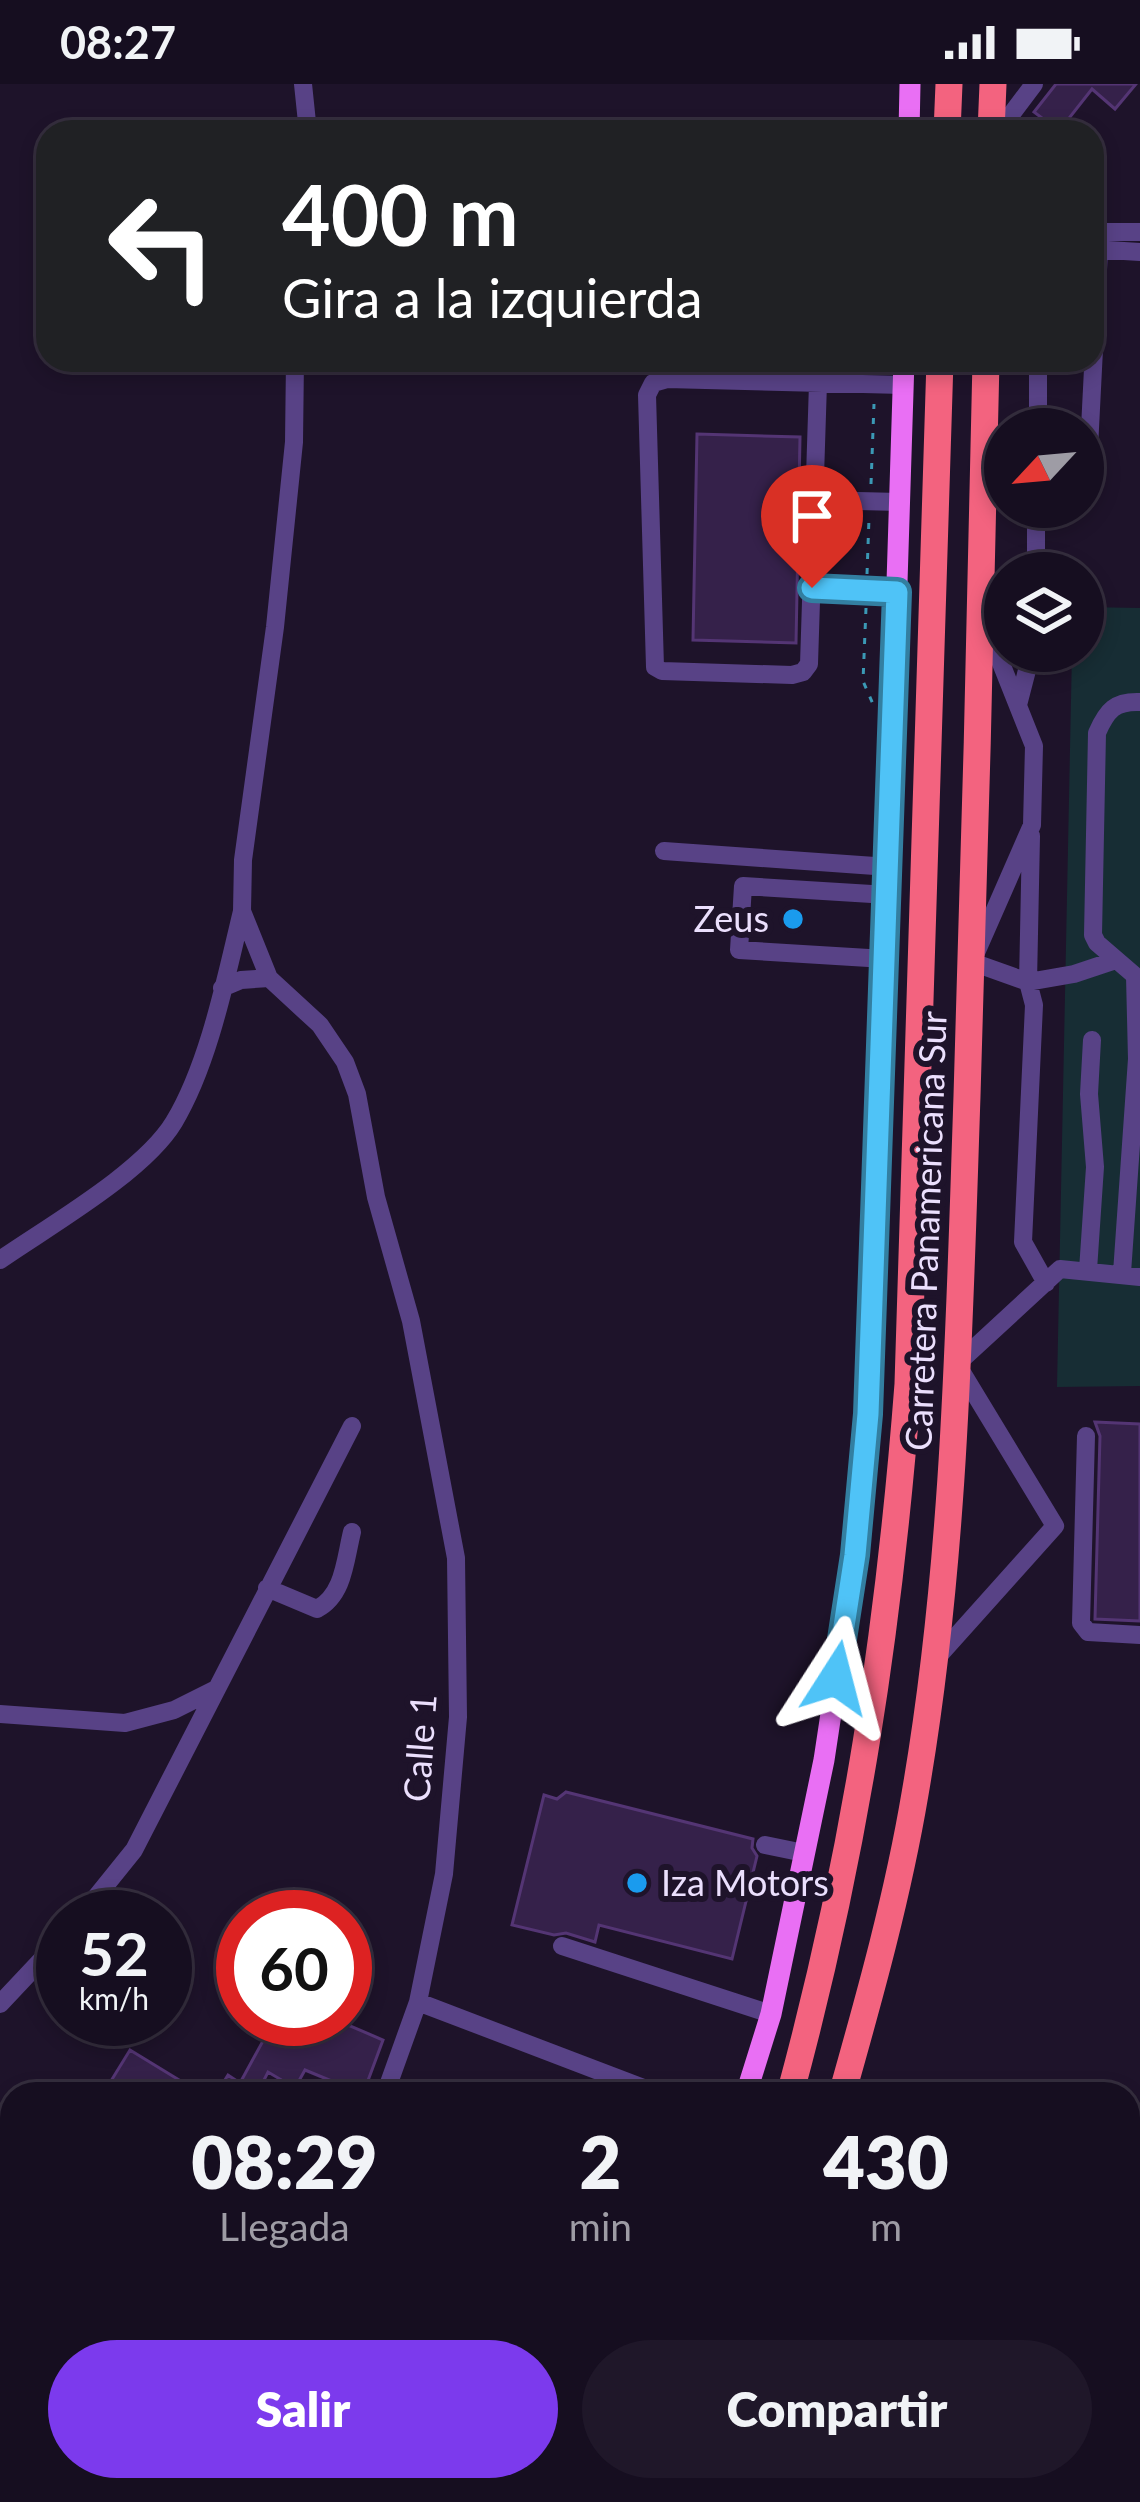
<!DOCTYPE html>
<html lang="es">
<head>
<meta charset="utf-8">
<style>
  :root { --surface:#160e20; --page:#1f1729; --text:#f1f3f6; --muted:#9e9ca5; --line:#352e3e; --accent:#7c3aed }
  body { margin:0; font-family:Lato,sans-serif; background:var(--page); color:var(--text); height:100vh; display:flex; flex-direction:column; font-size:45px; white-space:nowrap }
  * { box-sizing:border-box; margin:0 }
  p { font-size:39px; color:var(--muted) }
  .icon { flex:none; width:66px; height:66px; fill:none; stroke:currentColor; stroke-width:2; stroke-linecap:round; stroke-linejoin:round }
  .map { position:relative; flex:1; overflow:hidden }
  .details { position:absolute; left:0px; top:1998px; width:1140px; height:420px; display:flex; flex-direction:column; background:var(--surface); border-radius:36px 36px 0 0; box-shadow:0 6px 18px #0003,0 0 0 3px var(--line) }
  .details>* { flex:none }
  .banner { position:absolute; left:36px; top:36px; width:1068px; height:252px; border-radius:36px; box-shadow:0 6px 18px #0003,0 0 0 3px var(--line); background:#202124; color:#fff; overflow:hidden }
  .needle { width:78px; rotate:244deg }
  .controls { position:absolute; left:984px; top:324px; display:grid; gap:24px }
  .controls a { display:grid; place-items:center; width:120px; height:120px; border-radius:50%; background:var(--surface); box-shadow:0 6px 18px #0003,0 0 0 3px var(--line); font-size:60px }
  .speed { position:absolute; left:36px; top:1806px; display:flex; gap:24px; font-size:60px; font-weight:700; text-align:center }
  .speed>* { display:grid; place-content:center; width:156px; height:156px; border-radius:50%; background:var(--surface); box-shadow:0 6px 18px #0003,0 0 0 3px var(--line); line-height:1 }
  .speed small { font-size:30px; font-weight:400 }
  .speed .limit { border:18px solid #d22; background:#fff; color:#111 }
  .pin { position:absolute; display:grid; place-items:center; width:102px; height:102px; color:#fff; margin:-123px -51px; border-radius:50% 50% 50% 0; rotate:-45deg; box-shadow:0 0 12px #0007 }
  .pin .icon { rotate:45deg }
  .me { position:absolute; width:132px; margin:-66px; rotate:9deg; stroke-linejoin:round; filter:drop-shadow(0 0 9px #0008) }
  .turn { display:flex; align-items:center; gap:42px; height:252px; padding:0 48px; font-size:54px }
  .turn .icon { width:156px; height:156px; stroke-width:2.5 }
  .turn b { display:block; font-size:84px; line-height:102px }
  .eta { display:flex; justify-content:space-evenly; align-items:center; height:204px; text-align:center }
  .eta b { font-size:72px; font-weight:800; line-height:84px }
  .action { display:flex; gap:24px; margin-top:auto; padding:24px 48px }
  .action a { flex:1; height:138px; border-radius:72px; background:var(--accent); color:#fff; font-size:48px; font-weight:800; line-height:138px; text-align:center }
  .action a+a { background:var(--page); color:var(--text) }
  .status { display:flex; justify-content:space-between; align-items:center; height:84px; padding:0 60px; background:var(--surface); direction:ltr }
  .status svg { height:33px; fill:currentColor }
  .map>svg:first-child { display:block }
</style>
</head>
<body>
<div class="status"><b>08:27</b><svg viewBox="0 0 49 12"><path d="M0 12V9h3v3zM5 12V6h3v6zM10 12V3h3v9zM15 12V0h3v12zM26 1h20v11H26zM47 4h2v5h-2z"/></svg></div>
<div class="map">
<svg width="1140" height="2418" viewBox="0 0 1140 2418">
  <rect width="100%" height="100%" fill="#1e132a"/>
  <path fill="#172d34" d="M 1083,523 L 1140,524 L 1140,1302 L 1057,1303 L 1072,567 L 1083,567 Z"/>
  <path fill="#35214a" stroke="#543574" stroke-width="3" d="M 1056,0 L 1136,0 L 1115,25 L 1092,5 L 1059,47 L 1034,28 Z
    M 697,350 L 800,353 L 796,559 L 693,556 Z
    M 1095,1338 L 1140,1340 L 1140,1537 L 1095,1535 L 1100,1352 Z
    M 566,1708 L 753,1755 L 752,1764 L 757,1772 L 732,1875 L 599,1841 L 595,1858 L 566,1849 L 554,1851 L 512,1841 L 544,1711 L 557,1715 Z
    M 275,1935 L 334,1935 L 383,1956 L 363,2010 L 305,1986 L 295,2004 L 268,1988 L 257,2010 L 216,2010 L 228,1991 L 240,1999 Z
    M 130,1966 L 202,2010 L 103,2010 Z"/>
  <g fill="none" stroke-linecap="round" stroke-linejoin="round">
    <path stroke="#3b99b5" stroke-width="3" stroke-dasharray="6 9" stroke-linecap="butt" d="M 871,400 L 874,320
      M 867,490 L 869,434
      M 866,524 L 863,597 L 873,620"/>
    <path stroke="#584286" stroke-width="18" d="M 303,0 L 308,48
      M 998,48 L 1034,0
      M 1092,148 L 1140,148
      M 1092,165 L 1140,168
      M 295,276 L 294,358 L 275,543 L 243,776 L 242,827 L 269,894 L 320,941 L 345,978 L 357,1010 L 376,1113 L 411,1237 L 456,1474 L 458,1633 L 444,1790 L 418,1918 L 385,2010
      M 818,299 L 809,580 L 803,588 L 792,591 L 662,587 L 655,583 L 647,311 L 653,299 L 667,295 L 903,301
      M 1038,345 L 1038,276
      M 1089,364 L 1099,166
      M 1083,410 L 1088,410
      M 815,416 L 900,418
      M 1036,489 L 1036,423
      M 812,504 L 897,508
      M 985,539 L 1034,662 L 1032,741 L 972,878 L 1028,898 L 1034,921 L 1023,1158 L 1046,1199
      M 1140,618 C 1115,617 1107,626 1097,649 L 1093,851 L 1097,859 L 1140,896
      M 1018,621 L 1032,567
      M 1031,752 L 1028,898 L 1074,890 L 1116,876
      M 664,767 L 889,783
      M 885,875 L 739,866 L 743,802 L 888,811
      M 222,904 L 241,896 L 269,894
      M 0,1176 C 49,1142 144,1088 174,1038 C 209,980 226,893 242,827
      M 1088,1186 L 1095,1083 L 1089,1010 L 1092,956
      M 1122,1189 L 1137,975 L 1135,892
      M 958,1279 L 1060,1185 L 1140,1193
      M 1086,1352 L 1081,1539 L 1088,1548 L 1140,1551
      M 267,1504 L 317,1525 C 344,1511 345,1476 352,1448
      M 934,1577 L 1055,1442 L 958,1282
      M 0,1630 L 125,1639 L 174,1626 L 214,1606
      M 765,1761 L 804,1769
      M 80,1833 L 134,1766 L 352,1342
      M 562,1862 L 771,1930
      M 418,1918 L 659,2010
      M 0,1920 L 63,1853
      M 0,2201 L 12,2217
      M 0,2275 L 12,2281
      M 749,2406 L 752,2418
      M 804,2412 L 911,2418
      M 222,2418 L 227,2406"/>
    <path stroke="#e96ff4" stroke-width="21" d="M 909,48 L 910,0
      M 746,2010 L 771,1930 L 824,1676 L 855,1471 L 868,1330 L 878,1102 L 904,276
      M 592,2418 L 597,2406"/>
    <path stroke="#f3637f" stroke-width="27" d="M 947,48 L 949,0
      M 991,48 L 993,0
      M 790,2010 C 855,1771 889,1547 908,1300 L 940,276
      M 842,2010 C 870,1911 898,1811 915,1710 C 955,1479 959,1246 967,1012 C 975,767 981,521 986,276
      M 646,2418 L 650,2406
      M 701,2418 L 706,2406"/>
  </g>
  <g fill="none" stroke-linecap="round" stroke-linejoin="round">
    <g stroke="#337fa1" stroke-width="30">
      <path id="route" d="M 812,504 L 897,508 L 868,1330 L 855,1471 L 836,1594"/>
    </g>
    <use href="#route" stroke="#4fc3f7" stroke-width="21"/>
  </g>
  <g fill="#1a9bee" stroke="#1e132a" stroke-width="4.5">
    <circle cx="793" cy="835" r="12"/>
    <circle cx="637" cy="1799" r="12"/>
  </g>
  <g text-anchor="middle" stroke-width="12" stroke-linejoin="round" paint-order="stroke">
    <g font-size="36" fill="#ebdffd" stroke="#1e132a" text-anchor="end">
      <text x="769" y="848">Zeus</text>
      <text x="661" y="1812" text-anchor="start">Iza Motors</text>
    </g>
    <g font-size="36" fill="#ebdffd" stroke="#1e132a">
      <text transform="translate(926 1147) rotate(-88)" y="13">Carretera Panamericana Sur</text>
      <text transform="translate(420 1664) rotate(-86)" y="13">Calle 1</text>
    </g>
  </g>
</svg>
<div class="controls">
<a><svg class="needle" viewBox="-14 -14 28 28"><path d="M0-13l5 13h-10z" fill="#e53935"/><path d="M0 13l5-13h-10z" fill="#9e9ca5"/></svg></a>
<a><svg class="icon" aria-label="layers" viewBox="0 0 24 24"><path d="M12 4l9 5-9 5-9-5zM3 14l9 5 9-5"/></svg></a>
</div>
<div class="speed"><div>52<small>km/h</small></div><div class="limit">60</div></div>
<div class="pin" style="left:812px;top:504px;background:#d93025"><svg class="icon" aria-label="arrive" viewBox="0 0 24 24"><path d="M6 21V4h12l-3 4 3 4H6"/></svg></div>
<svg class="me" style="left:836px;top:1594px" viewBox="-20 -20 40 40"><path d="M0-17L14 15 0 8-14 15z" fill="#4fc3f7" stroke="#fff" stroke-width="4"/></svg>
<div class="banner">
<div class="turn"><svg class="icon" aria-label="left" viewBox="0 0 24 24"><path d="M17 20v-9H6M10 6l-5 5 5 5"/></svg><div><b>400 m</b>Gira a la izquierda</div></div>
</div>
<section class="details">
<div class="eta">
<div><b>08:29</b><p>Llegada</p></div>
<div><b>2</b><p>min</p></div>
<div><b>430</b><p>m</p></div>
</div>
<div class="action"><a>Salir</a><a>Compartir</a></div>
</section>
</div>
</body>
</html>
